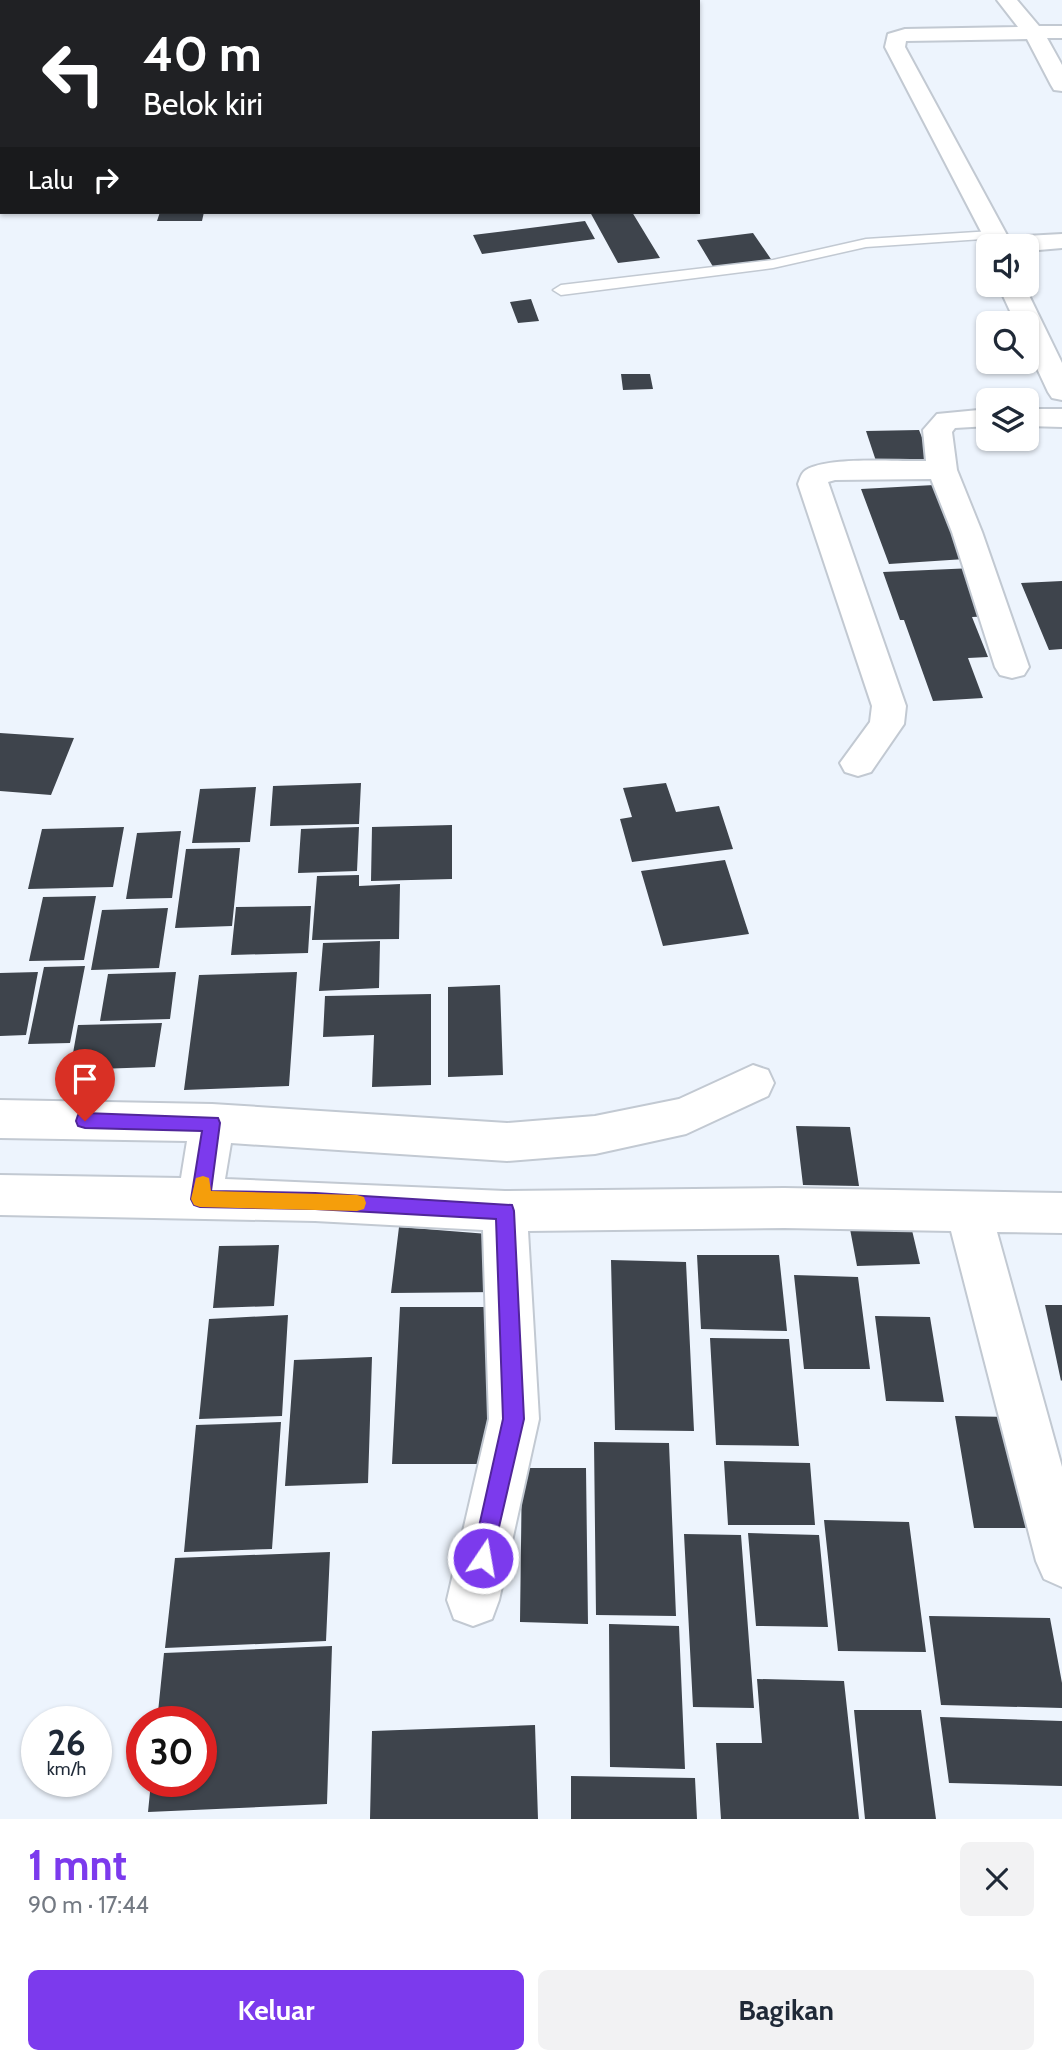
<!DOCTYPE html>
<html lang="id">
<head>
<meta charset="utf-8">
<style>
  :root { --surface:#fff; --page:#f2f2f3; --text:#1f2937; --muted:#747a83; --accent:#7c3aed }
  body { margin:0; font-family:Cabin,sans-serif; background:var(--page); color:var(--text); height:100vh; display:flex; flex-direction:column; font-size:26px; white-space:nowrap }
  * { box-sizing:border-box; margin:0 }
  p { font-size:23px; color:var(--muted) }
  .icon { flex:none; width:38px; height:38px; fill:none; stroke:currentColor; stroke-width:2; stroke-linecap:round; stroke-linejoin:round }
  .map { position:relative; height:1819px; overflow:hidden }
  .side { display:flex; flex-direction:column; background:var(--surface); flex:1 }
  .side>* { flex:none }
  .hud { position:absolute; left:0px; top:0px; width:700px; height:214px; box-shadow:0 2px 5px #0004; background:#202124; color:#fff; overflow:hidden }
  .buttons { position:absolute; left:976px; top:234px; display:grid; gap:14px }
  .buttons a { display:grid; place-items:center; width:63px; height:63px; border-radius:10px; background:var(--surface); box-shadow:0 2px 5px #0004; font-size:35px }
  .speed { position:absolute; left:21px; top:1706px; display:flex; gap:14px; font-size:35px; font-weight:700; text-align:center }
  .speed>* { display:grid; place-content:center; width:91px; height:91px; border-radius:50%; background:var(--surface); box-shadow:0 2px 5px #0004; line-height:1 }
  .speed small { font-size:18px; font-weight:400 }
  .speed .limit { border:10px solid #d22; background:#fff; color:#111 }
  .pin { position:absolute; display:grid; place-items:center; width:60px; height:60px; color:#fff; margin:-72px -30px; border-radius:50% 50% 50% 0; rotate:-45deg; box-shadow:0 0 7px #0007 }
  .pin .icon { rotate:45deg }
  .me { position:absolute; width:77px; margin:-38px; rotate:12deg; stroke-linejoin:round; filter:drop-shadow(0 0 5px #0008) }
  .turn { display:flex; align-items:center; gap:24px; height:147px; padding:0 28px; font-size:32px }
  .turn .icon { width:91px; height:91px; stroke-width:2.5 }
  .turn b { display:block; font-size:49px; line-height:60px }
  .then { display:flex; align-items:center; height:66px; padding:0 28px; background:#0003; gap:14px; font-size:26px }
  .round { display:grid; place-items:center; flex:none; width:74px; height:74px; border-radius:10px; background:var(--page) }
  .head { display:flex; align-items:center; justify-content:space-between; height:119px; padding:0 28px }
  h1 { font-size:42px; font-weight:800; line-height:52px; color:var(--accent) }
  .button { display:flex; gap:14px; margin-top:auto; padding:14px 28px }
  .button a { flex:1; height:80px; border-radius:10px; background:var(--accent); color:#fff; font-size:28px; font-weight:800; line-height:80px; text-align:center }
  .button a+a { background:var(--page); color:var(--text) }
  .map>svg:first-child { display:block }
</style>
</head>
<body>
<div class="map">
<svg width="1062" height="1819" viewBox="0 0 1062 1819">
  <rect width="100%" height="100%" fill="#edf4fd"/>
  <path fill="#3e444c" d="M 160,212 L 204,212 L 202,221 L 157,221 Z
    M 590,212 L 632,212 L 660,258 L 618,263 Z
    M 585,221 L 595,239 L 482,254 L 473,235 Z
    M 753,233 L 773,262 L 715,270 L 697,240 Z
    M 531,299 L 539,321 L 518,323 L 510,302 Z
    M 621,374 L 650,374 L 653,389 L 623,390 Z
    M 919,430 L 932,462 L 877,464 L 866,431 Z
    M 934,485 L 965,559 L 889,564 L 861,489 Z
    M 974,568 L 993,616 L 972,617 L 988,657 L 968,658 L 983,698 L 933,701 L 904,620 L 900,620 L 883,572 Z
    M 1062,581 L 1062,649 L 1049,650 L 1021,583 Z
    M 0,733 L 74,738 L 51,795 L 0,791 Z
    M 361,783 L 359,824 L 270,826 L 273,786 Z
    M 666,783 L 676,812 L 719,806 L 733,849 L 632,862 L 620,819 L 632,817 L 623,788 Z
    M 256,787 L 250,842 L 192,843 L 200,789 Z
    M 452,825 L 452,879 L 371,881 L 372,827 Z
    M 124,827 L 113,887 L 28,889 L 42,829 Z
    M 359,827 L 357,871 L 298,873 L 301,829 Z
    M 181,831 L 172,898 L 126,899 L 137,833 Z
    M 240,848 L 232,926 L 175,928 L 186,849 Z
    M 725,860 L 749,934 L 663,946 L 641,871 Z
    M 359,875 L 359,886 L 400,884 L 399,939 L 312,940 L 317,876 Z
    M 96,896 L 84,960 L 29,961 L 43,897 Z
    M 311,906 L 308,953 L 231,955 L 236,907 Z
    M 168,908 L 159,968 L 91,970 L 102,910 Z
    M 380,941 L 379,988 L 319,991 L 323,943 Z
    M 85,966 L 70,1043 L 28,1044 L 44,967 Z
    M 38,972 L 26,1035 L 0,1036 L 0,973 Z
    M 176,972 L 170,1019 L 100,1021 L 108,974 Z
    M 297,972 L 289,1086 L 184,1090 L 199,975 Z
    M 500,985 L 503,1075 L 448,1077 L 448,987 Z
    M 431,994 L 431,1085 L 372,1087 L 374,1035 L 323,1037 L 325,996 Z
    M 162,1023 L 155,1067 L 70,1070 L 78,1025 Z
    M 796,1126 L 850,1127 L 859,1186 L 803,1185 Z
    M 911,1226 L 920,1264 L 857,1266 L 850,1229 Z
    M 399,1227 L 488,1234 L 499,1292 L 391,1293 Z
    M 279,1245 L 274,1306 L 213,1308 L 219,1246 Z
    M 697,1255 L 779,1255 L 787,1331 L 701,1329 Z
    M 611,1260 L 686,1262 L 694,1431 L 615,1430 Z
    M 794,1275 L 858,1277 L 870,1369 L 804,1369 Z
    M 1045,1305 L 1062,1305 L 1062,1380 L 1061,1381 Z
    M 400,1307 L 495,1307 L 494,1464 L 392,1464 Z
    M 288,1315 L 282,1416 L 199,1419 L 209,1319 Z
    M 875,1316 L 930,1317 L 944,1402 L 886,1401 Z
    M 710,1338 L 789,1339 L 799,1446 L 716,1445 Z
    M 372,1357 L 368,1483 L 285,1486 L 294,1360 Z
    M 955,1416 L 1011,1417 L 1032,1528 L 974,1528 Z
    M 281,1422 L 272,1549 L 184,1552 L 196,1425 Z
    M 594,1442 L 669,1443 L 676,1616 L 596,1615 Z
    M 724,1461 L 810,1463 L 815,1525 L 728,1525 Z
    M 522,1468 L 586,1468 L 588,1624 L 520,1622 Z
    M 824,1520 L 909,1522 L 926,1652 L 838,1651 Z
    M 748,1533 L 819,1535 L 828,1627 L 756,1626 Z
    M 684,1534 L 741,1535 L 754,1708 L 693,1707 Z
    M 330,1552 L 326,1641 L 165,1648 L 175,1558 Z
    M 929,1616 L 1050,1618 L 1062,1683 L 1062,1708 L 941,1705 Z
    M 609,1624 L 679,1626 L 685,1769 L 610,1767 Z
    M 332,1646 L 327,1804 L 148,1812 L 151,1782 L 201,1782 L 201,1722 L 157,1722 L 164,1653 Z
    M 757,1679 L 844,1681 L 859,1819 L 721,1819 L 716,1743 L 762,1743 Z
    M 854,1710 L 921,1710 L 936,1819 L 865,1819 Z
    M 940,1717 L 1062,1721 L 1062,1786 L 949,1783 Z
    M 535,1725 L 538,1819 L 370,1819 L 372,1731 Z
    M 571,1776 L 695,1778 L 697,1819 L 571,1819 Z"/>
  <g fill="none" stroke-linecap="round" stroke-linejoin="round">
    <g stroke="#c2c9d2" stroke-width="3">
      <path id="service" d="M 992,231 L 997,232 L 999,235 L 997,238 L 866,247 L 773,268 L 561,295 L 553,290 L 561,285 L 773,260 L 866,239 Z"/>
    </g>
    <g stroke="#c2c9d2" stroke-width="4">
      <path id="minor" d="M 997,0 L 1017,0 L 1039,26 L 1062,26 L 1062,38 L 1047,38 L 1062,65 L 1062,91 L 1054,90 L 1051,85 L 1027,39 L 906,41 L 905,47 L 1008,237 L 1062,234 L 1062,248 L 1027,251 L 1027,247 L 989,247 L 885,47 L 888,34 L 905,29 L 1018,27 Z
        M 0,145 L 2,145 L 2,159 L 0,159 Z
        M 998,285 L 1024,285 L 1062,363 L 1062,400 L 1052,398 L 1048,392 L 1027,347 L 1027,324 L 1016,324 Z
        M 989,409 L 989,426 L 955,428 L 952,432 L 957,470 L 982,532 L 1029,667 L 1024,675 L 1012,678 L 1000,675 L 995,667 L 952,532 L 931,479 L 835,480 L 828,482 L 906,706 L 904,724 L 871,772 L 858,776 L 845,772 L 840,763 L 870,722 L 872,706 L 798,484 C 800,479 801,473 806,470 C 829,456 898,462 926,461 L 923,430 L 937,414 Z
        M 1027,409 L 1062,409 L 1062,427 L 1027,426 Z
        M 753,1065 L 768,1070 L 774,1083 L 768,1096 L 686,1134 L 595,1154 L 507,1161 L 231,1143 L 225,1179 L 505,1191 L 784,1188 L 1062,1193 L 1062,1233 L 997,1232 L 1062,1467 L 1062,1587 L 1044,1579 L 1036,1561 L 951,1231 L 784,1228 L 528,1231 L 539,1419 L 499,1600 L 492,1619 L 473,1626 L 454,1619 L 447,1600 L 489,1419 L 483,1230 L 315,1221 L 0,1215 L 0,1175 L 181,1178 L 187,1141 L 0,1138 L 0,1100 L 212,1104 L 507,1123 L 595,1116 L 679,1099 Z"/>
    </g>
    <use href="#service" fill="#fff" fill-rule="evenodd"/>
    <use href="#minor" fill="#fff" fill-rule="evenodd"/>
  </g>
  <path fill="#7c3aed" stroke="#51269a" stroke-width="2" d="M 85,1113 L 218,1118 L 220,1123 L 211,1191 L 315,1193 L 512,1205 L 514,1211 L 524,1419 L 490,1566 L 483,1569 L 475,1566 L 472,1558 L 503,1419 L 496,1219 L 315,1209 L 200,1207 L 194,1205 L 191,1199 L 202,1131 L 85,1128 L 78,1126 L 76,1121 L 78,1115 Z"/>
  <path fill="#f59e0b" d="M 203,1176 L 209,1178 L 211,1191 L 357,1195 L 364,1197 L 366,1203 L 364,1209 L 357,1211 L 200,1207 L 194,1205 L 191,1199 L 196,1178 Z"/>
</svg>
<div class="buttons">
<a><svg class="icon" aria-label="sound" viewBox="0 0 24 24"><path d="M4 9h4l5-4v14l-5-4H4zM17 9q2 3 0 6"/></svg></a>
<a><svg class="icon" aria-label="search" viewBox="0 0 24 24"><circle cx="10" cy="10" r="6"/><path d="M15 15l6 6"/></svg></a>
<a><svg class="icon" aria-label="layers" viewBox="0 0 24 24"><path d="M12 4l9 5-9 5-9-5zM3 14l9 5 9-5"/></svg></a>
</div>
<div class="speed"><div>26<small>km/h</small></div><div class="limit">30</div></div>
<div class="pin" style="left:85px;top:1121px;background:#d93025"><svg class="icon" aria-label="arrive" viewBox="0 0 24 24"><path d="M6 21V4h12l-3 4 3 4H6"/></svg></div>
<svg class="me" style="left:483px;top:1558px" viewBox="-20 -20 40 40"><circle r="17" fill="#7c3aed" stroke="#fff" stroke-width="3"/><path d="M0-11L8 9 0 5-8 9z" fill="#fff"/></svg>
<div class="hud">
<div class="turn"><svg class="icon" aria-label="left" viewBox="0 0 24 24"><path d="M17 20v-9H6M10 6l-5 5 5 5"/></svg><div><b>40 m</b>Belok kiri</div></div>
<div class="then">Lalu<svg class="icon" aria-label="right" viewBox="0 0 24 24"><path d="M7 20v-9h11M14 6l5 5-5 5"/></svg></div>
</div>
</div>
<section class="side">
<div class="head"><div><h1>1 mnt</h1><p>90 m · 17:44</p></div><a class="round"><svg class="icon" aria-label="close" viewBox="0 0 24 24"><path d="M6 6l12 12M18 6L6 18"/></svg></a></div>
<div class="button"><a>Keluar</a><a>Bagikan</a></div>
</section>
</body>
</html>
